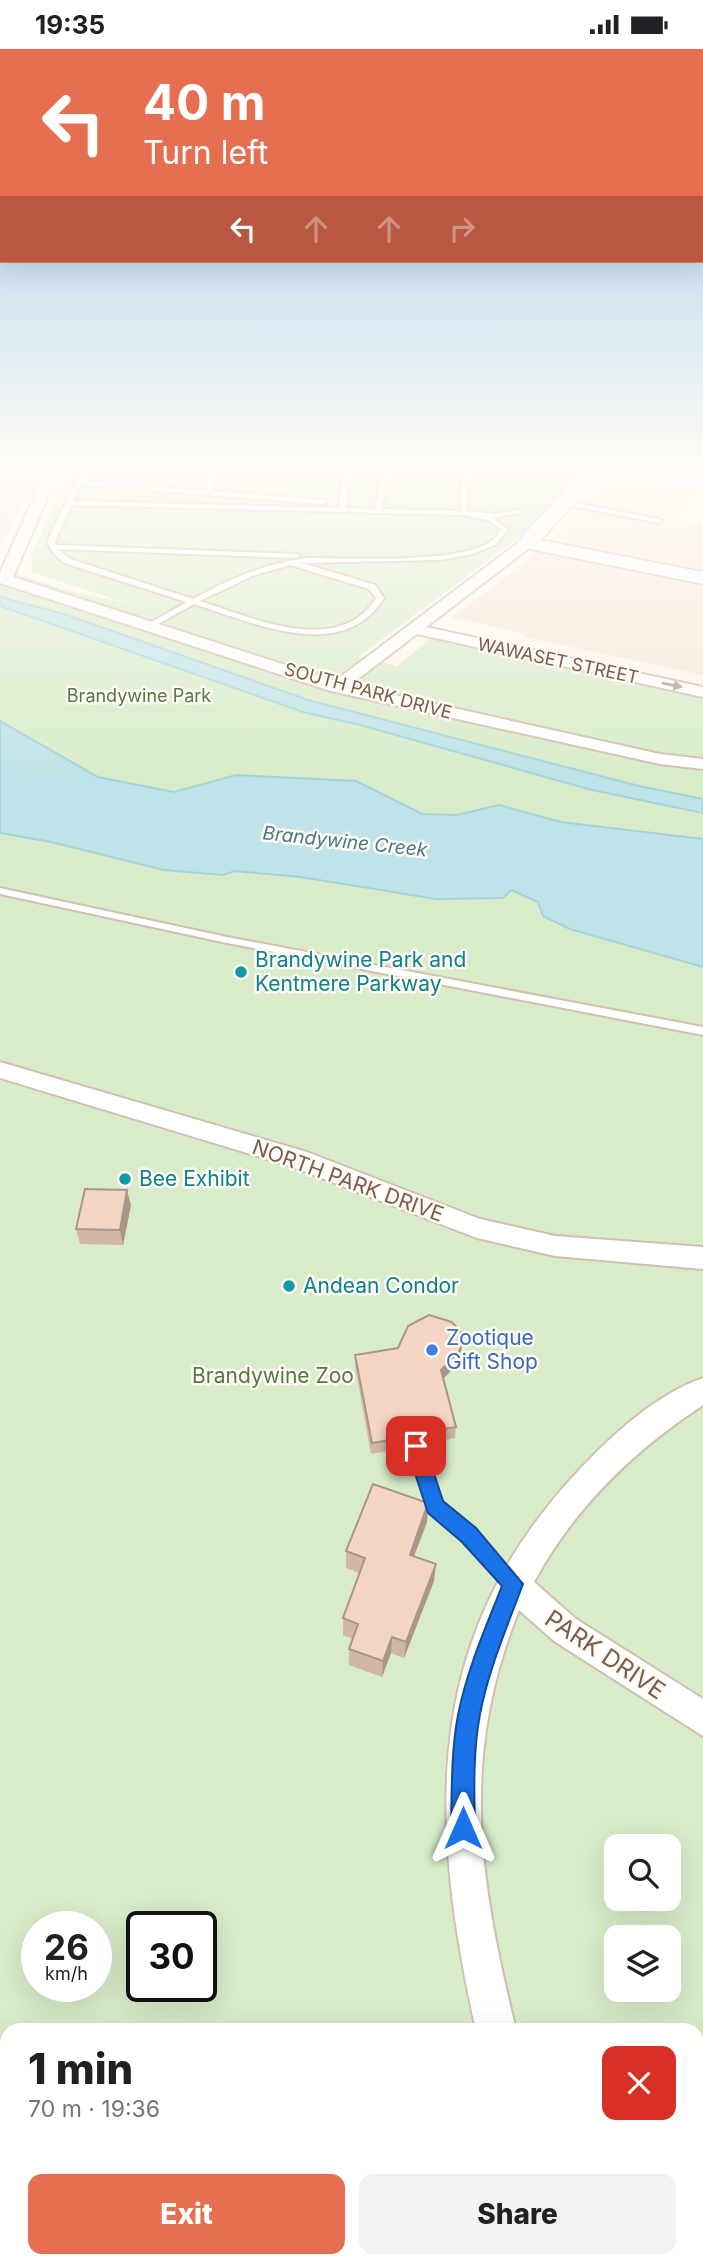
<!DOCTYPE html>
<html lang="en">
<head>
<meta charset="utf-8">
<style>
  :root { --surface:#fff; --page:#f2f2f2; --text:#202124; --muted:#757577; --accent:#e76f51 }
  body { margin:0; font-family:Inter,sans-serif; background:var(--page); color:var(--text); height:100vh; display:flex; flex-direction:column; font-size:26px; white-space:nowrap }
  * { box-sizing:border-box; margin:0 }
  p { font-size:23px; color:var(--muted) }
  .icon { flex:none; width:38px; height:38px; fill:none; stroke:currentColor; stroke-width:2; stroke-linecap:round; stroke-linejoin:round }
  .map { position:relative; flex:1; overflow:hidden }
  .panel { position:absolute; left:0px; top:1974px; width:704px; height:245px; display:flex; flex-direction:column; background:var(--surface); border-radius:21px 21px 0 0; box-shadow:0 7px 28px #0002 }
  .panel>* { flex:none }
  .top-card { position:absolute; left:0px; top:0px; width:704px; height:214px; box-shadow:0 7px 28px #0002; background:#e76f51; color:#fff; overflow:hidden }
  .tools { position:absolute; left:604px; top:1785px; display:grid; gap:14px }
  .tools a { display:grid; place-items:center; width:77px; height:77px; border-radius:14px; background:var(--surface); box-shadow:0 7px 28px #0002; font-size:35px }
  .speed { position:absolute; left:21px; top:1862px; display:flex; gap:14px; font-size:35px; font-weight:700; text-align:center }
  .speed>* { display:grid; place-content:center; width:91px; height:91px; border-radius:50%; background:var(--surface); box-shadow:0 7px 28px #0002; line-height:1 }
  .speed small { font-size:18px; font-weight:400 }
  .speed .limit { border:4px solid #111; border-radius:10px; background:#fff; color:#111 }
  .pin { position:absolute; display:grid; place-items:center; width:60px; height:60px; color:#fff; margin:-30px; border-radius:14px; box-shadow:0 4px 10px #0006 }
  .me { position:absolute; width:77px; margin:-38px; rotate:0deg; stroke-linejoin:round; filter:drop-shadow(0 0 5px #0008) }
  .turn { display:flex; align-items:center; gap:24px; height:147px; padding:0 28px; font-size:32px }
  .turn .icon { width:91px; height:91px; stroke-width:2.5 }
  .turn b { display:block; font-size:49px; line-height:60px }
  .lanes { display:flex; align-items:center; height:66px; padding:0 28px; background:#0003; justify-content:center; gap:35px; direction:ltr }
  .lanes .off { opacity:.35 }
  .round { display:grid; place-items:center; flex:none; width:74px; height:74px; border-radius:14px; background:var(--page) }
  .summary { display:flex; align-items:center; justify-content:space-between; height:119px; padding:0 28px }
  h1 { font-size:42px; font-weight:800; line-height:52px }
  .action { display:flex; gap:14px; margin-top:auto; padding:14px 28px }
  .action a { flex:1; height:80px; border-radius:14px; background:var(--accent); color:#fff; font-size:28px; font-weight:800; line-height:80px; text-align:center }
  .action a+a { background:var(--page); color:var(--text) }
  .status { display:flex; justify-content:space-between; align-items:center; height:49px; padding:0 35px; background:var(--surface); direction:ltr }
  .status svg { height:19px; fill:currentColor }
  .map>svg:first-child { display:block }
</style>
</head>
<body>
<div class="status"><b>19:35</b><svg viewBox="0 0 49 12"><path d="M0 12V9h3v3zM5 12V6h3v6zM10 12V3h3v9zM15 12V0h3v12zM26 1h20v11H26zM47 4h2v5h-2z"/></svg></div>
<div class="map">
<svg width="703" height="2219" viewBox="0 0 703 2219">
  <rect width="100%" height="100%" fill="#fdf6ec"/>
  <path fill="#f5e8da" d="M 618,417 L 674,417 L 664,431 L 699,438 L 675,471 L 703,477 L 703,626 L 533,590 L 515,583 L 451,568 L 496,537 L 560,483 Z"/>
  <path fill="#fbdfe3" d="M 0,417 L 48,417 L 35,446 L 20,459 L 0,497 Z"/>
  <path fill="#d8ecc9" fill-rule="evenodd" d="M 78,417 L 585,417 L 550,465 L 358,608 L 397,617 L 435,586 L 703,643 L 703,790 L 561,773 L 499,756 L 457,766 L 422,765 L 355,732 L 236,726 L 175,743 L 98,728 L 0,672 L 0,519 L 61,540 L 129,555 L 32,523 L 31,505 L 70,426 L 75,426 Z
    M 0,784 L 51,793 L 164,821 L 223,826 L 235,822 L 300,828 L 384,843 L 511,841 L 538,853 L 570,880 L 703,918 L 703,2219 L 0,2219 ZM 616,1797 L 668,1797 L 668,1850 L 616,1850 ZM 37,1878 L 96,1878 L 96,1937 L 37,1937 ZM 142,1878 L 201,1878 L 201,1937 L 142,1937 ZM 616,1888 L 668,1888 L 668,1941 L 616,1941 ZM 7,1981 L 696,1981 L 696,2212 L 7,2212 Z"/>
  <path fill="#bfe3e8" stroke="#a5d3da" stroke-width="2" d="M 0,548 L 67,566 L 308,651 L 639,737 L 703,750 L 703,764 L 592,741 L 360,676 L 303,663 L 0,557 Z
    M 0,672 L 98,728 L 174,743 L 236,726 L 356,732 L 422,765 L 457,766 L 499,756 L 561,773 L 703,790 L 703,918 L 570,880 L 543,867 L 538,853 L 511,841 L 503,849 L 436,850 L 300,828 L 235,822 L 223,826 L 164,821 L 51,793 L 0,784 Z"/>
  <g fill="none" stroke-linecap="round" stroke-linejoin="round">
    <g stroke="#d1beb0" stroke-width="4">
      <path id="lane" d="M 83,417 L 89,417 L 82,432 L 205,442 L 213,417 L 219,417 L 212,442 L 324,451 L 327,453 L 324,455 L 81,436 L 73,452 L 339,459 L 343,417 L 349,417 L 346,459 L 375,460 L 383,417 L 389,417 L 382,460 L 461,462 L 462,417 L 468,417 L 467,462 L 495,465 L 520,461 L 523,463 L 493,469 L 508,481 L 495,496 L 472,505 L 440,511 L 302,514 L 375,536 L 384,549 C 343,616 251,573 194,555 L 151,579 L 147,577 L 148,575 L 187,553 L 64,514 C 55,507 52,502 47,493 ZM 71,456 L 464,466 L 491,472 L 501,481 C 498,485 494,491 490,493 C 459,515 347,509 307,509 C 266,514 229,530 193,550 L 70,510 L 58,500 L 296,509 L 300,507 L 296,505 L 56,496 L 55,493 ZM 290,516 L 369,540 L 376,549 C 339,609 251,568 200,552 L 252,527 Z
        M 564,452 L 659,470 L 662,472 L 659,474 L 562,455 L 562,453 Z
        M 0,839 L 227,888 L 703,978 L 703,986 L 227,894 L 0,845 Z
        M 416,1390 L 421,1392 L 423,1397 L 441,1453 L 474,1481 L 519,1530 L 521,1535 L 519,1540 L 513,1543 L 507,1540 L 464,1491 L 430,1462 L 409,1397 L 411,1392 Z"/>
    </g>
    <g stroke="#d1beb0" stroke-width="4">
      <path id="street" d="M 48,417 L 61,417 L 13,528 L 335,632 L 522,491 L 532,491 L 532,497 L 426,578 L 703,638 L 703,648 L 417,585 L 350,636 L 660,705 L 703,710 L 703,720 L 660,715 L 331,642 L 0,534 L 0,524 Z
        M 0,1013 L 307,1103 L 480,1170 L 555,1187 L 703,1198 L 703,1220 L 555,1207 L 477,1189 L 290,1117 L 0,1029 Z
        M 703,1329 L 703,1356 C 633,1402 574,1459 534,1533 L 576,1570 L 703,1650 L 703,1687 L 554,1592 L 519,1561 C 459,1711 479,1829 516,1981 L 476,1981 C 429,1769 421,1588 580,1420 C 613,1385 657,1345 703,1329 Z
        M 547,2212 L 589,2212 L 592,2219 L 548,2219 Z"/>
    </g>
    <g stroke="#d6c0b0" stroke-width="3">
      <path id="secondary" d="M 581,417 L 599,417 L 575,453 L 541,491 L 703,523 L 703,535 L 520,498 L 517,494 L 520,490 L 561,445 Z"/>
    </g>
    <use href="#lane" fill="#fff" fill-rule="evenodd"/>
    <use href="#street" fill="#fff" fill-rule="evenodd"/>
    <use href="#secondary" fill="#fff" fill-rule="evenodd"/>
  </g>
  <path fill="#d1b7a8" d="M 131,1156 L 123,1196 L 80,1195 L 76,1180 Z
    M 462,1293 L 461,1304 L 458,1315 L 443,1329 L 456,1378 L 455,1389 L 425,1394 L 415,1388 L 400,1400 L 371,1405 L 355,1317 L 355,1306 Z
    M 428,1454 L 427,1473 L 414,1507 L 434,1532 L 404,1609 L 391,1604 L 382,1628 L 349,1616 L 349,1600 L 353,1590 L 343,1586 L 343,1569 L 359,1524 L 346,1519 L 346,1502 Z"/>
  <path fill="#aa9588" d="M 127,1141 L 131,1156 L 123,1196 L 120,1181 Z
    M 462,1293 L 461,1304 L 458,1315 L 440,1333 L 441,1321 Z
    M 416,1376 L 415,1388 L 400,1400 L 401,1389 Z
    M 428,1454 L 427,1473 L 408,1523 L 410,1506 Z
    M 436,1515 L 434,1532 L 404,1609 L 406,1593 Z
    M 392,1588 L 391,1604 L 382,1628 L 383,1612 Z"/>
  <path fill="#f3d5c3" stroke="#aa9588" stroke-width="2" d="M 85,1140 L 127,1141 L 120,1181 L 76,1180 Z
    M 429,1266 L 452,1273 L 460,1282 L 462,1293 L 459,1303 L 441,1321 L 456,1378 L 426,1383 L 416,1376 L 401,1389 L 372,1394 L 355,1306 L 398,1299 L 408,1277 Z
    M 373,1435 L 428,1454 L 410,1506 L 436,1515 L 406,1593 L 392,1588 L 383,1612 L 349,1600 L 358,1575 L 343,1569 L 365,1509 L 346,1502 Z"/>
  <defs><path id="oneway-solid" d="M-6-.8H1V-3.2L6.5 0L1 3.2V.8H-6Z" transform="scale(1.75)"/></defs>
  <use fill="#af9d94" href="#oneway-solid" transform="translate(672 636) rotate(12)"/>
  <linearGradient id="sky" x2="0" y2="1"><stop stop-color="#97c7e8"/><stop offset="0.57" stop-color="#fefbf6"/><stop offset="1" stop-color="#fefbf6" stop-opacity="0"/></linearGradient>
  <rect width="703" height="728" fill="url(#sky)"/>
  <path fill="#1a73e8" stroke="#114b97" stroke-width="2" d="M 416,1389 L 423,1391 L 425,1397 L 443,1452 L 476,1479 L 523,1535 C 507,1578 489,1619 480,1665 C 473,1702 474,1741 475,1779 L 471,1787 L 463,1791 L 455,1787 L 451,1779 C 452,1741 451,1703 458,1666 C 467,1621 485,1580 502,1537 L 462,1493 L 428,1464 L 406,1397 L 409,1391 Z"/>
  <g fill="#0f9aa8" stroke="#fffaf3" stroke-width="2.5">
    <circle cx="241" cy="923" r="7"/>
    <circle cx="125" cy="1130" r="7"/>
    <circle cx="289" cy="1237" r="7"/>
  </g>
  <circle fill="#3f7fe0" stroke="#fffaf3" stroke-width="2.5" cx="432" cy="1301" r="7"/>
  <g text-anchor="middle" stroke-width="5" stroke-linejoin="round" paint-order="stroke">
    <g font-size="18" fill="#7a5c4d" stroke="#fffaf3">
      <text transform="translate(558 612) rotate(12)" y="6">WAWASET STREET</text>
      <text transform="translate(368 642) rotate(15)" y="6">SOUTH PARK DRIVE</text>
    </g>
    <g font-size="18" fill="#537a41" stroke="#fffaf3">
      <text x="139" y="653">Brandywine Park</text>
    </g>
    <g font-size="19" font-style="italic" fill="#437c86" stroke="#fffaf3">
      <text transform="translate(345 792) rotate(6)" y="7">Brandywine Creek</text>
    </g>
    <g font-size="21" fill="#0d838f" stroke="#fffaf3" text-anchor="start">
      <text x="255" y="918">Brandywine Park and<tspan x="255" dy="24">Kentmere Parkway</tspan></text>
      <text x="139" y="1137">Bee Exhibit</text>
      <text x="303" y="1244">Andean Condor</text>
    </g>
    <g font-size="21" fill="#7a5c4d" stroke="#fffaf3">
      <text transform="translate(348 1132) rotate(20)" y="7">NORTH PARK DRIVE</text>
    </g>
    <g font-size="21" fill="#366cbe" stroke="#fffaf3" text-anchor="start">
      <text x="446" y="1296">Zootique<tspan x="446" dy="24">Gift Shop</tspan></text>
    </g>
    <g font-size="21" fill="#537a41" stroke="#fffaf3">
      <text x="273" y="1334">Brandywine Zoo</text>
    </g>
    <g font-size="24" fill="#7a5c4d" stroke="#fffaf3">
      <text transform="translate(605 1606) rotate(34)" y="8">PARK DRIVE</text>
    </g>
  </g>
</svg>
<div class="tools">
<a><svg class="icon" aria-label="search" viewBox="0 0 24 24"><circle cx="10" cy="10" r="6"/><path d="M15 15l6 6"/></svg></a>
<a><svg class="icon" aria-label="layers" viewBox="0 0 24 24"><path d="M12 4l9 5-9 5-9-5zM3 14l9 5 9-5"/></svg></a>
</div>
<div class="speed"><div>26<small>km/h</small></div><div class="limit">30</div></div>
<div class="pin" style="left:416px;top:1397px;background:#d93025"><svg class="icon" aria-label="arrive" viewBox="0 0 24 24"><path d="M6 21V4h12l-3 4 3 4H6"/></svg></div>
<svg class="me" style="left:463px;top:1779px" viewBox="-20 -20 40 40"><path d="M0-17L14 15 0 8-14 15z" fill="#1a73e8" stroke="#fff" stroke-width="4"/></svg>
<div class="top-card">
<div class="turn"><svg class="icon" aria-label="left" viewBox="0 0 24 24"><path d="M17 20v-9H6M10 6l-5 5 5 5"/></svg><div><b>40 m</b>Turn left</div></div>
<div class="lanes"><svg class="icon" aria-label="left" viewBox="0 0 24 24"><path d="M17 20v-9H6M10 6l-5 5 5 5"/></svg><svg class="icon off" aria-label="ahead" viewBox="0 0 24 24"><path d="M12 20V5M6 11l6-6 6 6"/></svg><svg class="icon off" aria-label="ahead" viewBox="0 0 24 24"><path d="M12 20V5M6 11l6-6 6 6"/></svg><svg class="icon off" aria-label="right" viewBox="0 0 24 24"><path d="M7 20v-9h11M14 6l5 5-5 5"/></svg></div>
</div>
<section class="panel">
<div class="summary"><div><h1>1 min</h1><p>70 m · 19:36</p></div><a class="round" style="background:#d93025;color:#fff"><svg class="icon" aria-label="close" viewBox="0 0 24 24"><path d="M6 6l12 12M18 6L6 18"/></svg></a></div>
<div class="action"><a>Exit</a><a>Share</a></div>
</section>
</div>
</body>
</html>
